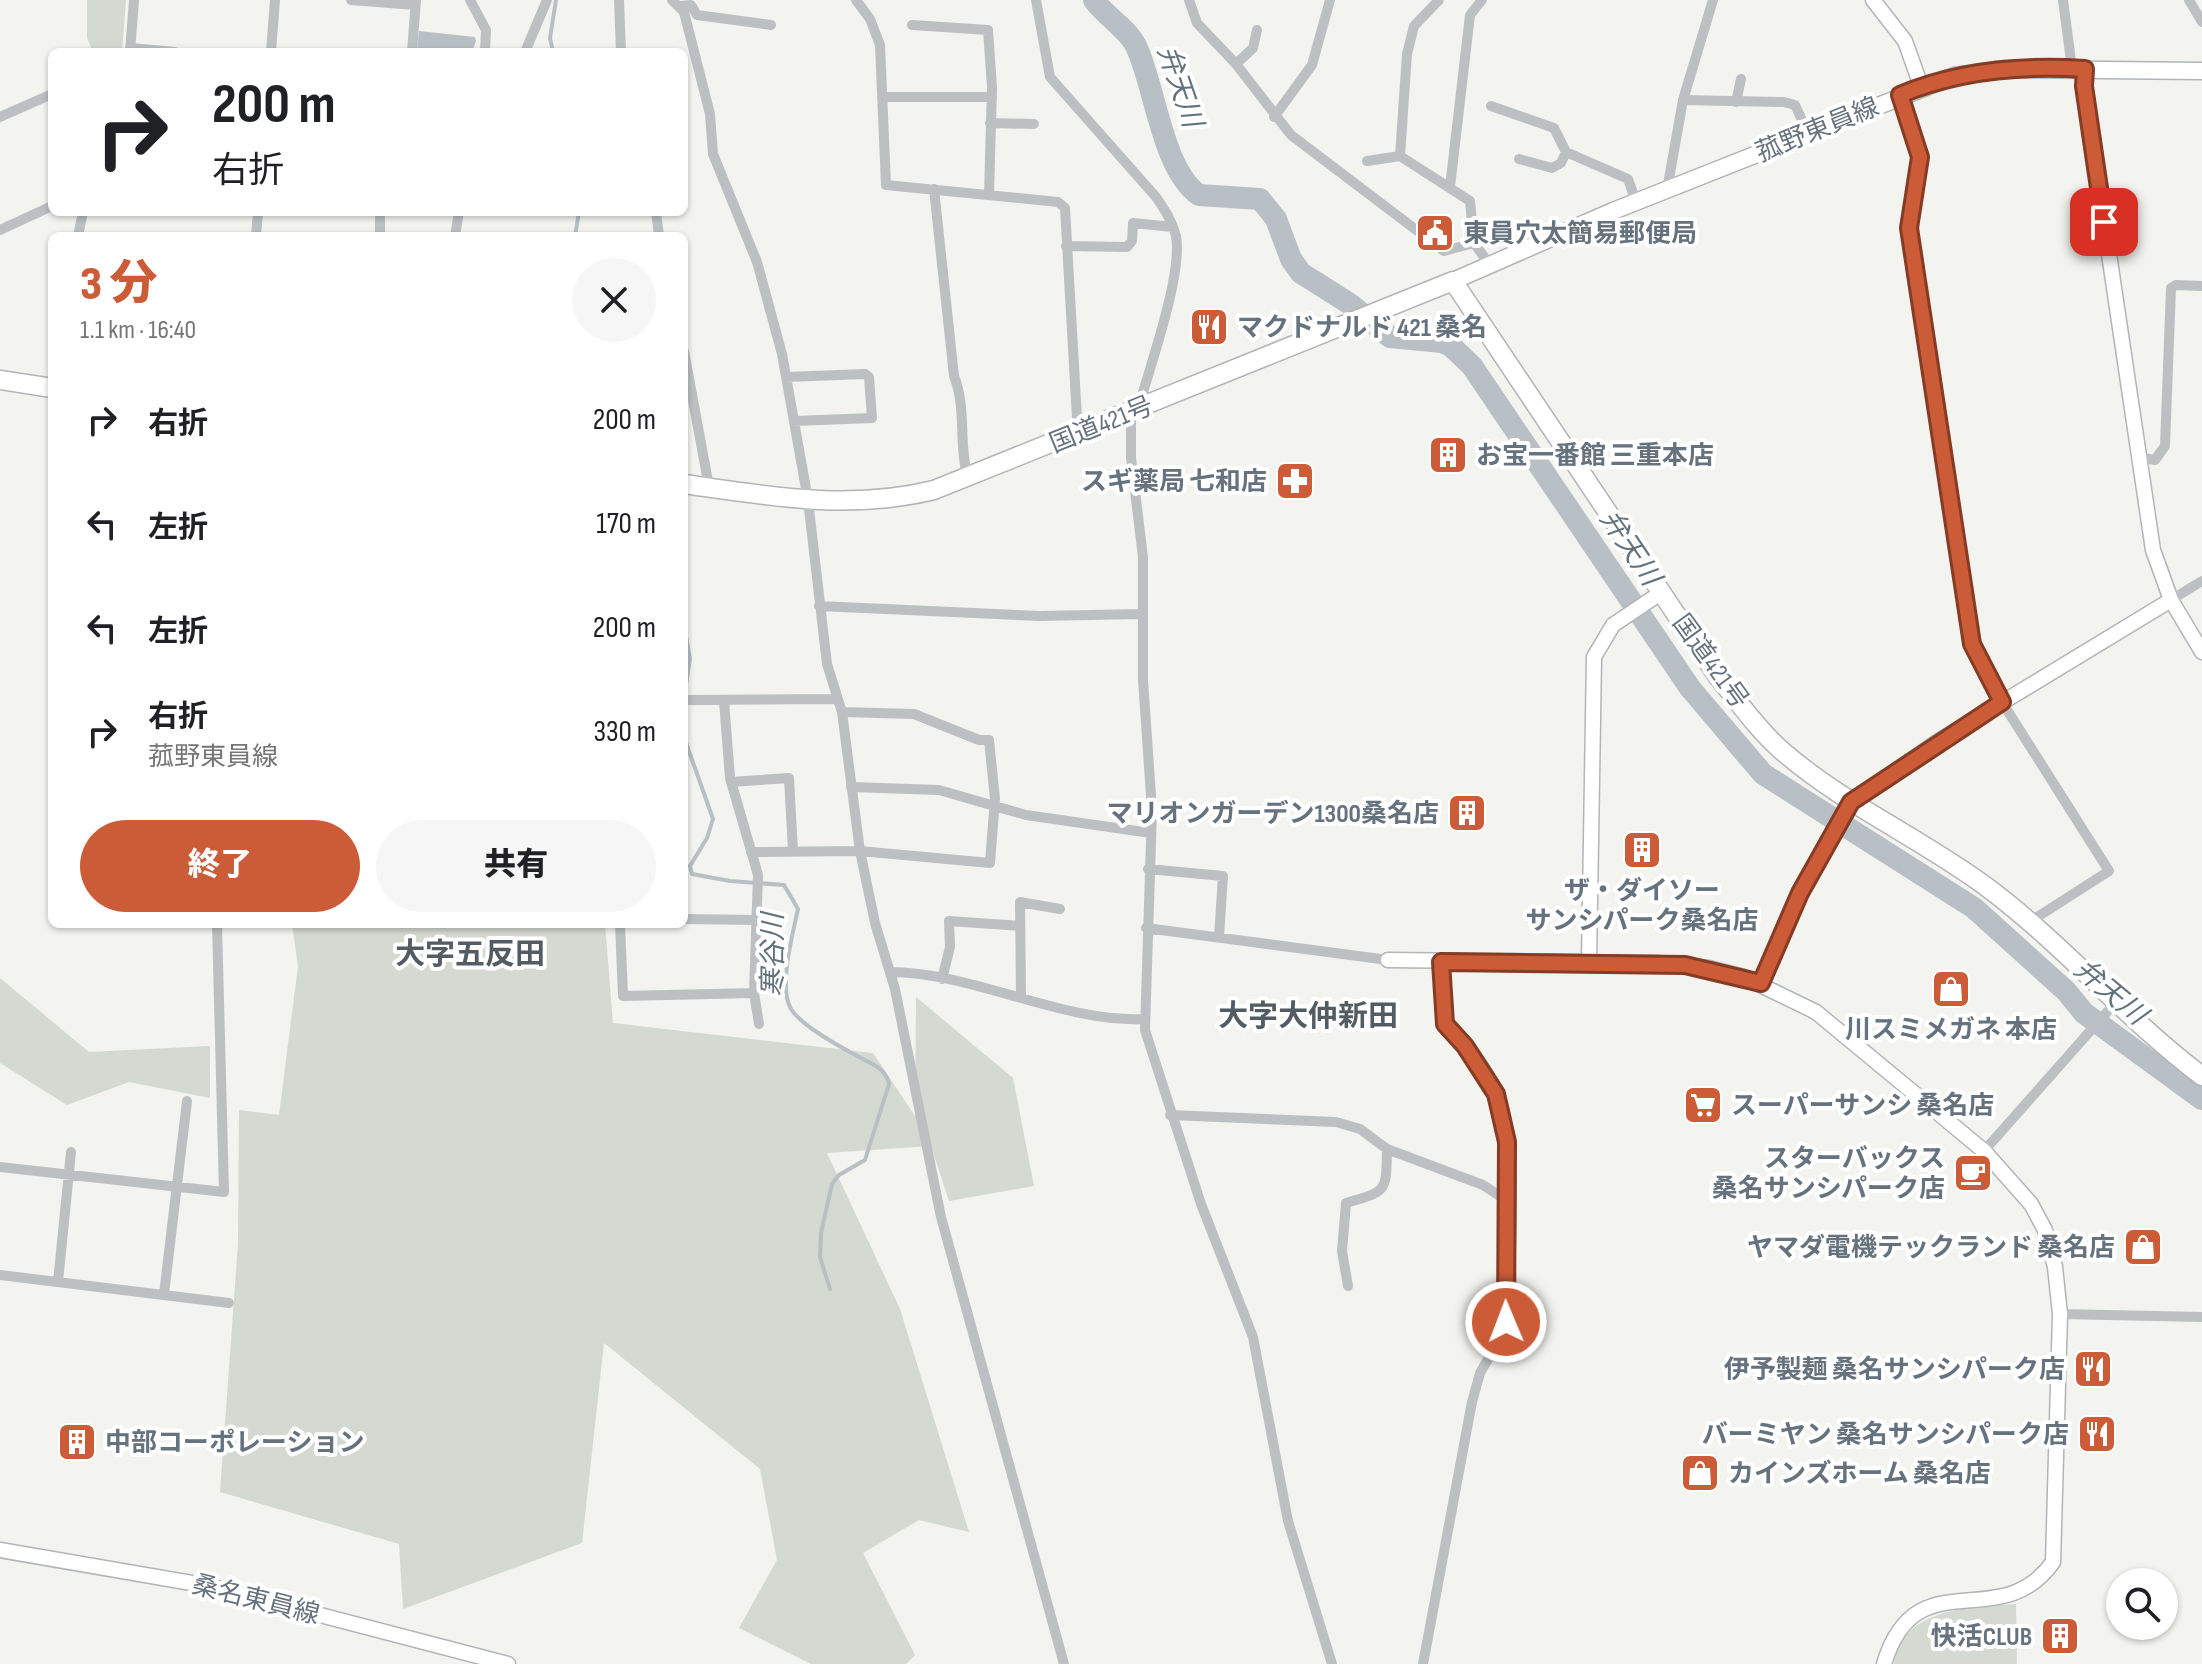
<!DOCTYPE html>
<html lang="ja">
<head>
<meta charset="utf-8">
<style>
  :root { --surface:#fff; --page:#f6f6f6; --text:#202124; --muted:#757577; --accent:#cc5b37 }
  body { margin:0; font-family:"Sofia Sans Condensed","Noto Sans JP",sans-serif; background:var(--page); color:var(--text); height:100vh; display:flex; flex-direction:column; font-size:30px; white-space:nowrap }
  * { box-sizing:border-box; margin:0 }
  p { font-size:26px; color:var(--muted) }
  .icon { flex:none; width:44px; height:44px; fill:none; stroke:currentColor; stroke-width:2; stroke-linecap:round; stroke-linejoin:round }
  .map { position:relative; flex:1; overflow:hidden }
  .side { position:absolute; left:48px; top:232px; width:640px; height:696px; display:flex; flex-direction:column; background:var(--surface); border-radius:12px; box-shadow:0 2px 6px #0004 }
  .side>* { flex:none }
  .hud { position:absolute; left:48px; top:48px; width:640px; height:168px; border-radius:12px; box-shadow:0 2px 6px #0004; background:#fff; color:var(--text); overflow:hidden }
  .buttons { position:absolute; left:2106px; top:1568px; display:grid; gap:16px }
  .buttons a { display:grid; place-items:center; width:72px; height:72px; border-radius:50%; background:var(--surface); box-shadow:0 2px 6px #0004; font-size:40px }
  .pin { position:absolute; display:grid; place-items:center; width:68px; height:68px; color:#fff; margin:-34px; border-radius:16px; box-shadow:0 4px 12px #0006 }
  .me { position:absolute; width:88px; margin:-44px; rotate:359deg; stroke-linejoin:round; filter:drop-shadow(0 0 6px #0008) }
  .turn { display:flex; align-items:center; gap:28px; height:168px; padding:0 32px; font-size:36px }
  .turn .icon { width:104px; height:104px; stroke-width:2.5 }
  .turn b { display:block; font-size:56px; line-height:68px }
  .round { display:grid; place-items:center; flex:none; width:84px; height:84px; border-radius:42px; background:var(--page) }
  .summary { display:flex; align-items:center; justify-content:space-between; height:136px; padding:0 32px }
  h1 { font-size:48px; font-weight:800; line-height:60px; color:var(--accent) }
  .button { display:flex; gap:16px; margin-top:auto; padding:16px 32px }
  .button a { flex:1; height:92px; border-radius:48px; background:var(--accent); color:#fff; font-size:32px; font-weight:800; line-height:92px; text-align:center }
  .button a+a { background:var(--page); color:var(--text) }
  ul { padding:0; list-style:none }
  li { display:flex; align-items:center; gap:24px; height:104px; padding:0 32px }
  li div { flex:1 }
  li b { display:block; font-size:30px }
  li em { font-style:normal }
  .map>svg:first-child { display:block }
</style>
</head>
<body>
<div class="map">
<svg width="2202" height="1664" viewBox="0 0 2202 1664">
  <rect width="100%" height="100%" fill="#f3f3f0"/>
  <path fill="#d4d9d1" d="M 87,0 L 126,0 L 122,52 L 93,52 L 87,38 Z
    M 292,924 L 605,924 L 613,1023 L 873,1053 L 915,1116 L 916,997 L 1013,1078 L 1034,1186 L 949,1201 L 931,1146 L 827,1153 L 900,1309 L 969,1532 L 919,1520 L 863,1553 L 915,1655 L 906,1664 L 811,1664 L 739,1628 L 777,1560 L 760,1469 L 604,1343 L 582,1543 L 403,1609 L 399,1544 L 220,1492 L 238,1244 L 239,1110 L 279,1115 L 298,966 Z
    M 0,978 L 89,1052 L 210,1046 L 210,1098 L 129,1082 L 67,1105 L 0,1063 Z
    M 2016,1604 L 2017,1664 L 1894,1664 C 1903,1607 1971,1607 2016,1604 Z"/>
  <path fill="#b8c0c5" d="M 419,31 L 475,37 L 476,41 L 472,52 L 417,52 Z"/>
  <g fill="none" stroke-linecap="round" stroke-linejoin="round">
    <path stroke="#b8c0c5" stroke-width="4" d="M 553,52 L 550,38 L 556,0
      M 575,236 L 579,212
      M 684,624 L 690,659 L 684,697
      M 684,737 L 713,819 L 707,838 L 690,866 L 692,874 L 730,881 L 784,885 L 798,909 C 793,933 778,987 791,1009 C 802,1027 844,1049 863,1059 C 876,1066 885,1069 889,1084 L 865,1160 L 839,1175 L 832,1184 L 821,1233 L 820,1257 L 830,1289"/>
    <path stroke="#b8c0c5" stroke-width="22" d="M 1094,0 C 1105,16 1128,29 1136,46 C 1155,85 1162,170 1199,195 L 1260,199 L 1276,219 L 1291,259 L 1301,273 L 1350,304 L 1390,337 L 1442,342 L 1451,346 L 1472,366 L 1690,688 L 1763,774 L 1974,908 L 2066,991 L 2084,1013 L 2202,1099"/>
    <g stroke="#b1b5b9" stroke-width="17">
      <path id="secondary" d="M 1873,0 L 1905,41 L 1921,86
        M 2085,69 L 2084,86 L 2153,550 L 2171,600 L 2202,652
        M 1388,960 L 1657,963 L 1709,968 L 1744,977 L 1816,1012 L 1984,1151 L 2031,1204 L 2045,1230 L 2055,1267 L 2060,1314 L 2053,1562 C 2000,1637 1916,1557 1884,1664
        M 1441,962 L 1445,1024 C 1465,1045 1485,1068 1496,1094 C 1517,1142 1505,1264 1506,1322 L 1501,1337
        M 1589,962 L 1594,657 L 1613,625 L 1662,592
        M 1761,983 L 1800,893 L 1851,802 L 1937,742 L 2171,600
        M 0,1550 L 209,1586 L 508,1664"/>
    </g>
    <g stroke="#b0b4b7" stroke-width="19">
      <path id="primary" d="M 1453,281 L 1613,211 L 1954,76 L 2005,69 L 2202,71"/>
    </g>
    <g stroke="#b2b4b7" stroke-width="21">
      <path id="highway" d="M 0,380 L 52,388
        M 684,484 C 768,496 849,511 934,490 L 1453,281 L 1718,677 C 1738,701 1757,729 1781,750 C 1844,805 1921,838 1988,888 C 2064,945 2126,1019 2202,1076"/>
    </g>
    <path stroke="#bdc0c3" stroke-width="10" d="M 351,0 L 415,5
      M 470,0 L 486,30 L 485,52
      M 619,0 L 621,52
      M 672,0 L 684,12 L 710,114 L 713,154 L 757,262 L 782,354 L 808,500 L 827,664 L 842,712 L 860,851 L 875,923 L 895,989 L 941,1217 L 1064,1664
      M 856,0 L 870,19 L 880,45 L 886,185 L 1058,202 L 1065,208 L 1077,418 L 1082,432
      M 1036,0 L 1050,77 L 1156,197 C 1165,210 1172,221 1176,236 C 1183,274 1150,366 1139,406
      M 1189,0 L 1197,23 L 1236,64 L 1291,135 L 1444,251 L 1474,243 L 1490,265
      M 1439,0 L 1414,26 L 1407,54 L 1400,156 L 1470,201 L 1474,243
      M 2063,0 L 2072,68
      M 2189,0 L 2202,22
      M 681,6 L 691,5 L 697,15 L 771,25
      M 912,25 L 988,30 L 992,87 L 989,195
      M 130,48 L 175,52
      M 130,52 L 134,0
      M 271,52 L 275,0
      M 412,52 L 416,0
      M 525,52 L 547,0
      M 1236,64 L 1253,48 L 1257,30
      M 1900,95 L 1920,157 L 1909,228 L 1972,644 L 2002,702 L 2109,871 L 2028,923
      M 882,97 L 992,97
      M 1683,100 L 1784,102 L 1795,105 L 1808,133
      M 1736,102 L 1741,79
      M 1491,106 L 1554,128 L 1566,152 L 1628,179 L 1636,202
      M 0,117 L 52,94
      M 1274,117 L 1312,65 L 1330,0
      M 990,123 L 1034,124
      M 1519,159 L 1552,168 L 1561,163 L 1566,152
      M 1367,161 L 1400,156
      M 1450,187 L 1470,15 L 1482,0
      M 934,189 L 954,376 C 967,408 958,445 968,478
      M 1667,190 L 1683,100 L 1713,0
      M 656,212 L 659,236
      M 0,230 L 52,206
      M 78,236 L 83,212
      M 256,236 L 258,212
      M 380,236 L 380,212
      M 455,236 L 459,212
      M 1066,246 L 1127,247 L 1132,241 L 1133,223 L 1173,227
      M 684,351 L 709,487
      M 786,377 L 865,374 L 869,377 L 872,418 L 794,421
      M 1131,412 L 1131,458 L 1143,557 L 1143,680 L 1152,810 L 1145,1030 L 1201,1204 L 1253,1337 L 1288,1521 L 1332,1664
      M 2137,457 L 2155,460 L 2165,446 L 2171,288 L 2176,285 L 2202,286
      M 2171,600 L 2202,581
      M 819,606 L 1040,616 L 1140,614
      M 684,700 L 837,699
      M 724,701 L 730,778 L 758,875 L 754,993 L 759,1024
      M 731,782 L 789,778 L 793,851
      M 851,787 L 939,790 L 1026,815 L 1151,833
      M 751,852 L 860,851 L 990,863 L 995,799 L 989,740 L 979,740 L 914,714 L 842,712
      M 1148,869 L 1223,876 L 1219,937
      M 684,919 L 756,920
      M 620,924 L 623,996 L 754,993
      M 1146,928 L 1388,960
      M 890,972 C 972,972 1063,1023 1144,1019
      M 942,979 L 950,947 L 949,921 L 1020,926
      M 1021,997 L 1020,902 L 1060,909
      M 1170,1115 L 1336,1122 L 1360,1129 L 1387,1149 L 1483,1185 L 1506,1200
      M 1984,1151 L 2115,1003
      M 0,1167 L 224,1192 L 217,924
      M 0,1275 L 229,1303
      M 58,1282 L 71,1152
      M 1348,1286 L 1342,1251 L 1346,1203 C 1388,1191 1386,1192 1387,1149
      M 164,1294 L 187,1101
      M 2060,1314 L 2202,1317
      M 1423,1664 L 1472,1402 L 1480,1373 L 1501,1337"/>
    <use href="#secondary" stroke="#fff" stroke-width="14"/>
    <use href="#primary" stroke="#fff" stroke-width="16"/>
    <use href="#highway" stroke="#fff" stroke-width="18"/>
  </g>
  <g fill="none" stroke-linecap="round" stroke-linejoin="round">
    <g stroke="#853b24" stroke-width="20">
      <path id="route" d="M 1506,1322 L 1507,1142 L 1496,1094 L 1465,1046 L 1445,1024 L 1441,962 L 1685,965 L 1761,983 L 1800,893 L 1851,802 L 2002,702 L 1972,644 L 1909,228 L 1920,157 L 1900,95 C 1959,70 2022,65 2085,69 L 2084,86 L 2104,222"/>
    </g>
    <use href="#route" stroke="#cc5b37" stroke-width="14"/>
  </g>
  <defs>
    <g id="civic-square" transform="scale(2)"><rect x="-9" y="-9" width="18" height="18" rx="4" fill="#cc5b37" stroke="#fff"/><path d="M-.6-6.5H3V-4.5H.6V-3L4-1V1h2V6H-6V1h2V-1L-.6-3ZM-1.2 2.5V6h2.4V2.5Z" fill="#fff"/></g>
    <g id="restaurant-square" transform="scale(2)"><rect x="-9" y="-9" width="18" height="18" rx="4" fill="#cc5b37" stroke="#fff"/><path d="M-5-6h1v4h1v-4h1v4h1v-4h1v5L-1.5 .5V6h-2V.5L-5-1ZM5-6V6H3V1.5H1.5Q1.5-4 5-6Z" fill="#fff"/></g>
    <g id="building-square" transform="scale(2)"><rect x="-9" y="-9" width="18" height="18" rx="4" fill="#cc5b37" stroke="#fff"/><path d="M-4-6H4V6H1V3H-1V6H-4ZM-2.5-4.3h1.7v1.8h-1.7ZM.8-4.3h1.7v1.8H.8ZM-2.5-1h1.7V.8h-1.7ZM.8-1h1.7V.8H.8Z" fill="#fff"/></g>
    <g id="pharmacy-square" transform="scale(2)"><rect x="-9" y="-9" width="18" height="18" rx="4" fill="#cc5b37" stroke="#fff"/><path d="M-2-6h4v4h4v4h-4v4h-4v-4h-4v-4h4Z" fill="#fff"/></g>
    <g id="shop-square" transform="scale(2)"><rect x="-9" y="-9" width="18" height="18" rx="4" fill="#cc5b37" stroke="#fff"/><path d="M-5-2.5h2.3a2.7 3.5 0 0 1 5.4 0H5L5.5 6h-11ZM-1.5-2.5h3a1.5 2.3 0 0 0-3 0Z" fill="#fff"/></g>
    <g id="supermarket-square" transform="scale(2)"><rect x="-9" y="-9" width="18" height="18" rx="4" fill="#cc5b37" stroke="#fff"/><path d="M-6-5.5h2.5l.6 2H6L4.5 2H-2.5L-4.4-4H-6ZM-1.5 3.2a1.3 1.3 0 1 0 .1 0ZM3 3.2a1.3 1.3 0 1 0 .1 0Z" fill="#fff"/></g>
    <g id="cafe-square" transform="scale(2)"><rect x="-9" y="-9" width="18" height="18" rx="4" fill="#cc5b37" stroke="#fff"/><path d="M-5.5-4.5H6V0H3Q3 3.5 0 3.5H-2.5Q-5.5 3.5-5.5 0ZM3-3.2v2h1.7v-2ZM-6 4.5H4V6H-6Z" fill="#fff"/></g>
  </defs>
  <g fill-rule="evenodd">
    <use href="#civic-square" x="1435" y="233"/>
    <use href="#restaurant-square" x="1209" y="327"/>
    <use href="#building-square" x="1448" y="455"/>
    <use href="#pharmacy-square" x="1295" y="481"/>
    <use href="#building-square" x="1467" y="813"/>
    <use href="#building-square" x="1642" y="850"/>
    <use href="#shop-square" x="1951" y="989"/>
    <use href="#supermarket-square" x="1703" y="1105"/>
    <use href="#cafe-square" x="1973" y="1173"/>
    <use href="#shop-square" x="2143" y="1247"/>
    <use href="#restaurant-square" x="2093" y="1369"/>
    <use href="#restaurant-square" x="2097" y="1434"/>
    <use href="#building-square" x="77" y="1442"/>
    <use href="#shop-square" x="1700" y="1473"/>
    <use href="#building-square" x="2060" y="1636"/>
  </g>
  <g text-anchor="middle" stroke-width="8" stroke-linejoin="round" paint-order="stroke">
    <g font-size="26" fill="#66727d" stroke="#fff">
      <text transform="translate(1817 129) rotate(-22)" y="9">菰野東員線</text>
      <text transform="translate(1101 424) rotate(-22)" y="9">国道421号</text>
      <text transform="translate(1711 661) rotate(54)" y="9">国道421号</text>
      <text transform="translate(256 1599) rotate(14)" y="9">桑名東員線</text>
    </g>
    <g font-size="26" font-weight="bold" fill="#66727d" stroke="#fff" text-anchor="end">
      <text x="1463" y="242" text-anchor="start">東員穴太簡易郵便局</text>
      <text x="1237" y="336" text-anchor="start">マクドナルド 421 桑名</text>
      <text x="1476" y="464" text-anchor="start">お宝一番館 三重本店</text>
      <text x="1267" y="490">スギ薬局 七和店</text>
      <text x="1439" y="822">マリオンガーデン1300桑名店</text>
      <text x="1642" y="899" text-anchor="middle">ザ・ダイソー<tspan x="1642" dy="30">サンシパーク桑名店</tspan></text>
      <text x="1951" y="1038" text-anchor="middle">川スミメガネ 本店</text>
      <text x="1731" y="1114" text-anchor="start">スーパーサンシ 桑名店</text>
      <text x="1945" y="1167">スターバックス<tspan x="1945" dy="30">桑名サンシパーク店</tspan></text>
      <text x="2115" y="1256">ヤマダ電機テックランド 桑名店</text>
      <text x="2065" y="1378">伊予製麺 桑名サンシパーク店</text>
      <text x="2069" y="1443">バーミヤン 桑名サンシパーク店</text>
      <text x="105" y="1451" text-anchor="start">中部コーポレーション</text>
      <text x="1728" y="1482" text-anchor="start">カインズホーム 桑名店</text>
      <text x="2032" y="1645">快活CLUB</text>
    </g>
    <g font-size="28" font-style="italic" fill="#62737b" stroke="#fff">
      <text transform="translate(1181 86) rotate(71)" y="10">弁天川</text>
      <text transform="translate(1631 547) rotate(56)" y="10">弁天川</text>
      <text transform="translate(772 955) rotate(-90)" y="10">寒谷川</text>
      <text transform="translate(2111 991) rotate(40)" y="10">弁天川</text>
    </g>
    <g font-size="30" font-weight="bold" fill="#535c63" stroke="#fff">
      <text x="470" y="964">大字五反田</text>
      <text x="1308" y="1026">大字大仲新田</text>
    </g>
  </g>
</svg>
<div class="buttons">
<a><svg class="icon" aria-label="search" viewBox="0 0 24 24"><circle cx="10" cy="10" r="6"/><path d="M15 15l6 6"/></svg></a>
</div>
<div class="pin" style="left:2104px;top:222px;background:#d93025"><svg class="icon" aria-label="arrive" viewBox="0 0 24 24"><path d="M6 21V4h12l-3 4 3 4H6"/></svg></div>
<svg class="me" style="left:1506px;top:1322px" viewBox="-20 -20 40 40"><circle r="17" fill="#cc5b37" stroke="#fff" stroke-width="3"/><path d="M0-11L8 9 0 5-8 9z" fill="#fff"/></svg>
<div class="hud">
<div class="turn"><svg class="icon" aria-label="right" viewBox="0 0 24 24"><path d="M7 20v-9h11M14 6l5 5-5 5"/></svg><div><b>200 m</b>右折</div></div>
</div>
<section class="side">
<div class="summary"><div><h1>3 分</h1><p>1.1 km · 16:40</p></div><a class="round"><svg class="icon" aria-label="close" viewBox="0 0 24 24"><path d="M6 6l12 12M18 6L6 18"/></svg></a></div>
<ul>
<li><svg class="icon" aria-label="right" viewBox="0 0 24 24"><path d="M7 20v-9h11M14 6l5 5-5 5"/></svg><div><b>右折</b></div><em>200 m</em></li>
<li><svg class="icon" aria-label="left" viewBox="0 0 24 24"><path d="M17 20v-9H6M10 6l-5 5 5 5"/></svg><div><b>左折</b></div><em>170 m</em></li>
<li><svg class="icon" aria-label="left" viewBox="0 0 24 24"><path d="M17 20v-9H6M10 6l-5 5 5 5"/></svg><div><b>左折</b></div><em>200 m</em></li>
<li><svg class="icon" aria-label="right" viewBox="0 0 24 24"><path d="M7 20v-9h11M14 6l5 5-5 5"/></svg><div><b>右折</b><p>菰野東員線</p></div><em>330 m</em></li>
</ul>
<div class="button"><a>終了</a><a>共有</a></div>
</section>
</div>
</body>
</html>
